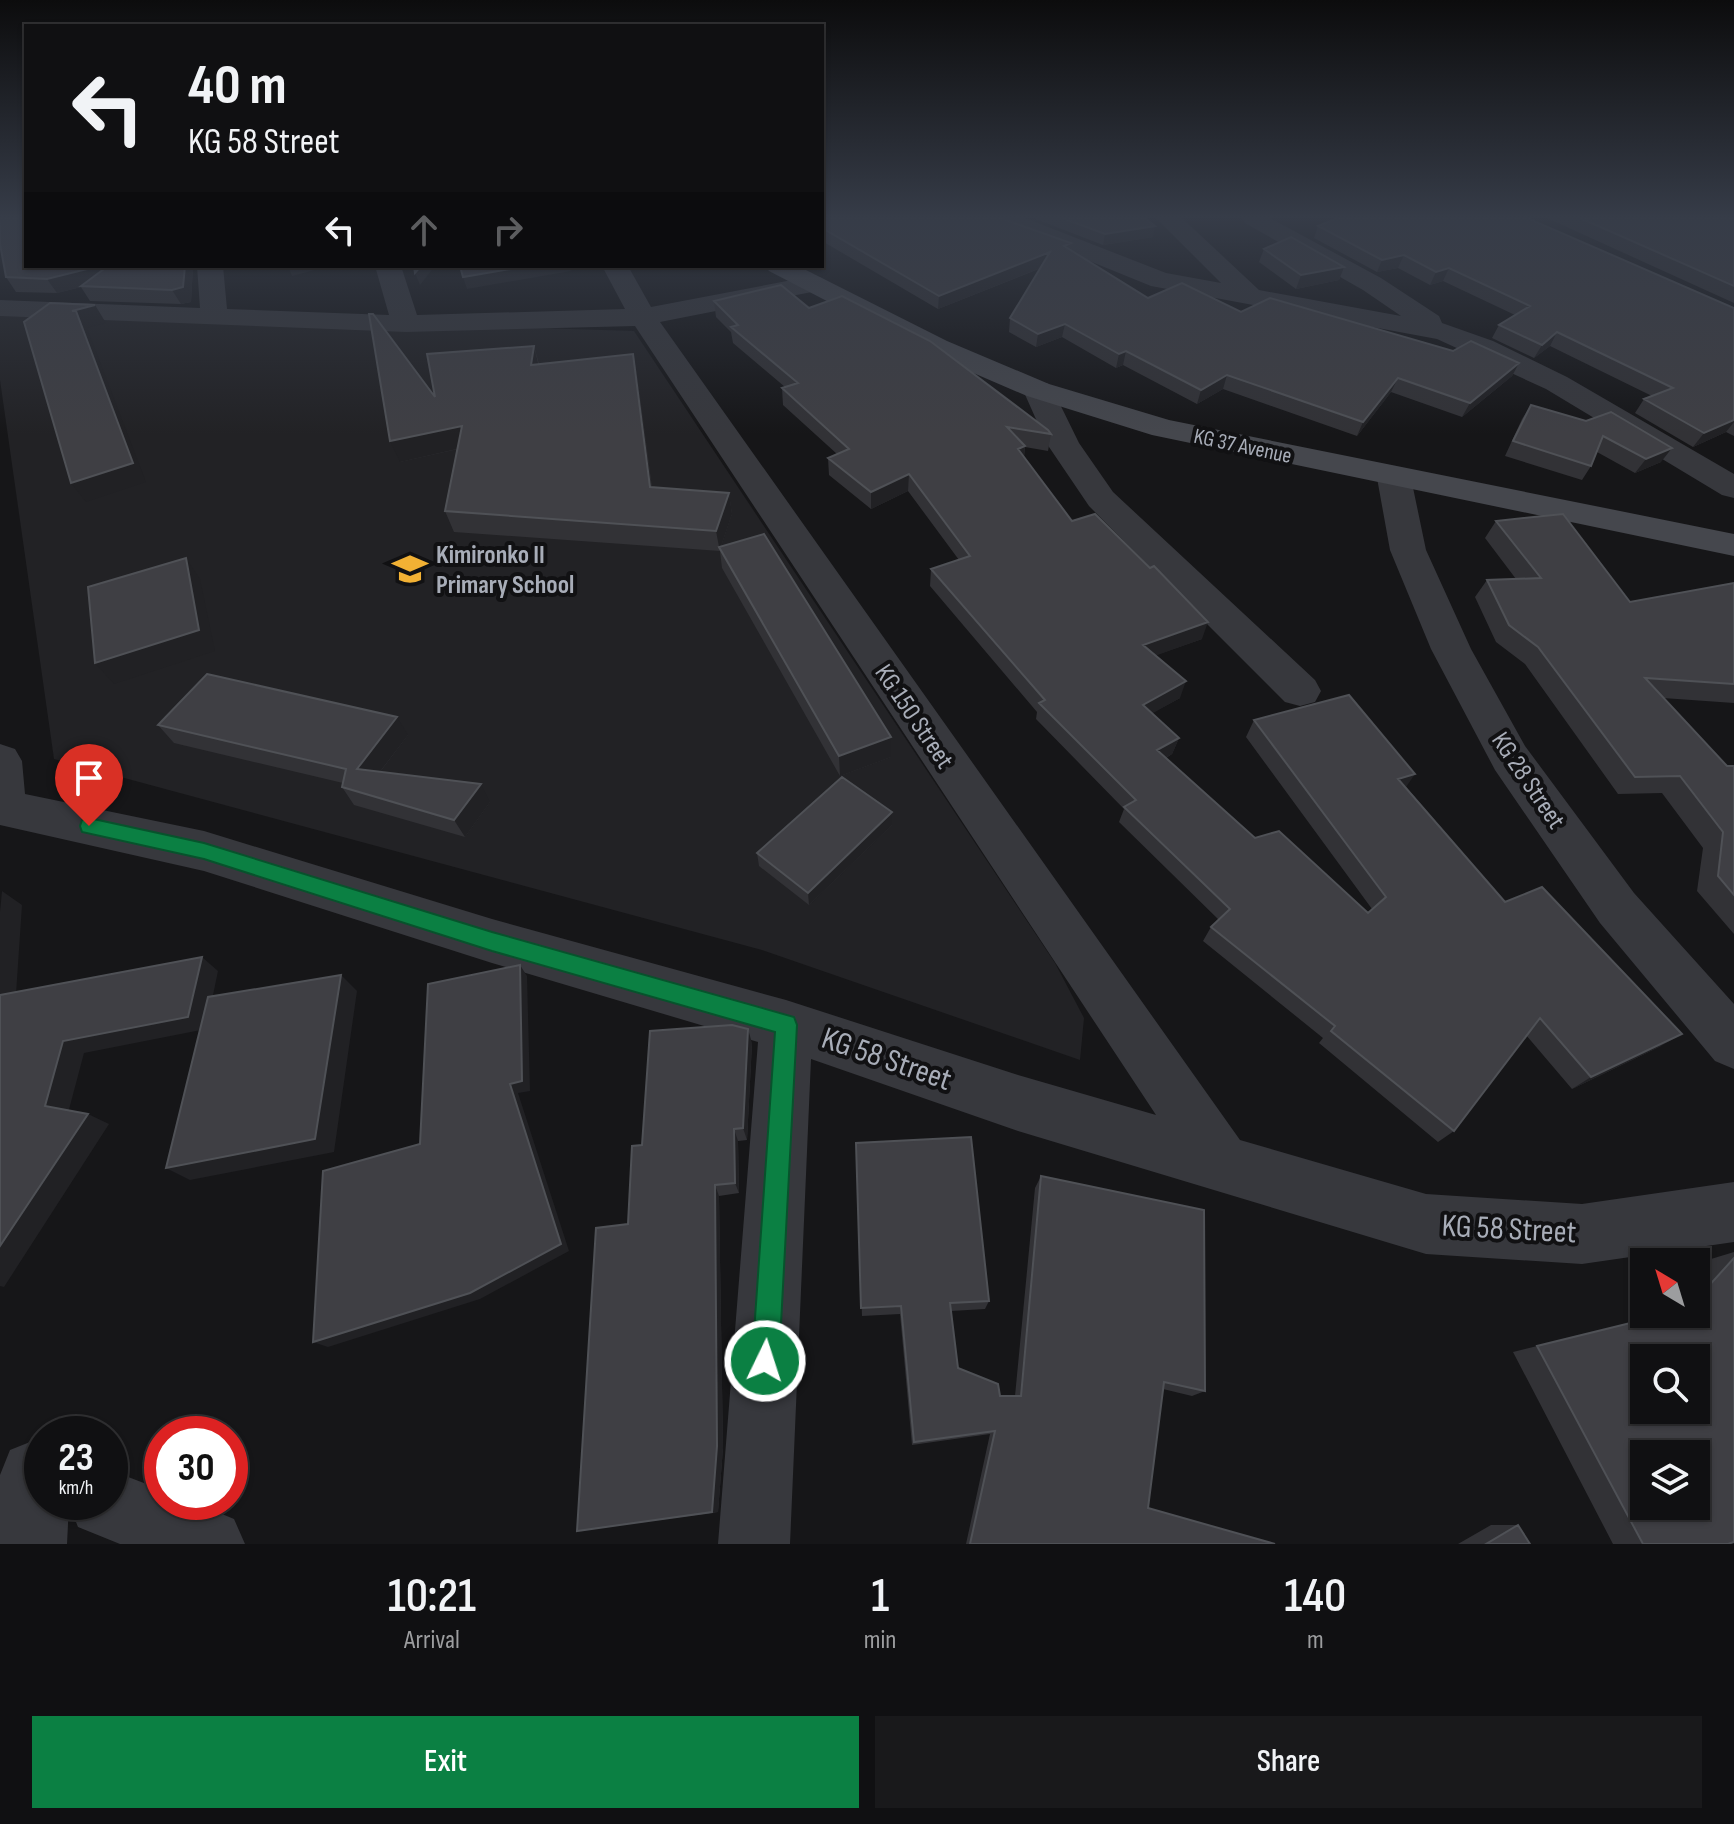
<!DOCTYPE html>
<html lang="en">
<head>
<meta charset="utf-8">
<style>
  :root { --surface:#101012; --page:#19191b; --text:#f1f3f6; --muted:#9c9d9f; --line:#303032; --accent:#0b8043 }
  body { margin:0; font-family:"Sofia Sans Condensed",sans-serif; background:var(--page); color:var(--text); height:100vh; display:flex; flex-direction:column; font-size:30px; white-space:nowrap }
  * { box-sizing:border-box; margin:0 }
  p { font-size:26px; color:var(--muted) }
  .icon { flex:none; width:44px; height:44px; fill:none; stroke:currentColor; stroke-width:2; stroke-linecap:round; stroke-linejoin:round }
  .map { position:relative; height:1544px; overflow:hidden }
  .details { display:flex; flex-direction:column; background:var(--surface); flex:1 }
  .details>* { flex:none }
  .hud { position:absolute; left:24px; top:24px; width:800px; height:244px; border-radius:0px; box-shadow:0 2px 6px #0004,0 0 0 2px var(--line); background:#101012; color:var(--text); overflow:hidden }
  .needle { width:52px; rotate:322deg }
  .buttons { position:absolute; left:1630px; top:1248px; display:grid; gap:16px }
  .buttons a { display:grid; place-items:center; width:80px; height:80px; border-radius:0px; background:var(--surface); box-shadow:0 2px 6px #0004,0 0 0 2px var(--line); font-size:40px }
  .speed { position:absolute; left:24px; top:1416px; display:flex; gap:16px; font-size:40px; font-weight:700; text-align:center }
  .speed>* { display:grid; place-content:center; width:104px; height:104px; border-radius:50%; background:var(--surface); box-shadow:0 2px 6px #0004,0 0 0 2px var(--line); line-height:1 }
  .speed small { font-size:20px; font-weight:400 }
  .speed .limit { border:12px solid #d22; background:#fff; color:#111 }
  .pin { position:absolute; display:grid; place-items:center; width:68px; height:68px; color:#fff; margin:-82px -34px; border-radius:50% 50% 50% 0; rotate:-45deg; box-shadow:0 0 8px #0007 }
  .pin .icon { rotate:45deg }
  .me { position:absolute; width:88px; margin:-44px; rotate:4deg; stroke-linejoin:round; filter:drop-shadow(0 0 6px #0008) }
  .turn { display:flex; align-items:center; gap:28px; height:168px; padding:0 32px; font-size:36px }
  .turn .icon { width:104px; height:104px; stroke-width:2.5 }
  .turn b { display:block; font-size:56px; line-height:68px }
  .lanes { display:flex; align-items:center; height:76px; padding:0 32px; background:#0003; justify-content:center; gap:40px; direction:ltr }
  .lanes .off { opacity:.35 }
  .eta { display:flex; justify-content:space-evenly; align-items:center; height:136px; text-align:center }
  .eta b { font-size:48px; font-weight:600; line-height:56px }
  .button { display:flex; gap:16px; margin-top:auto; padding:16px 32px }
  .button a { flex:1; height:92px; border-radius:0px; background:var(--accent); color:#fff; font-size:32px; font-weight:600; line-height:92px; text-align:center }
  .button a+a { background:var(--page); color:var(--text) }
  .map>svg:first-child { display:block }
</style>
</head>
<body>
<div class="map">
<svg width="1734" height="1544" viewBox="0 0 1734 1544">
  <rect width="100%" height="100%" fill="#161618"/>
  <path fill="#222225" d="M 0,311 L 634,331 L 1055,963 L 1084,1018 L 1080,1060 L 762,950 L 54,759 L 0,380 Z"/>
  <g fill="none" stroke-linecap="round" stroke-linejoin="round">
    <path fill="#37383d" fill-rule="evenodd" d="M 992,218 L 1025,218 L 1166,273 L 1221,283 L 1156,218 L 1182,218 L 1259,290 L 1401,316 L 1363,290 L 1245,223 L 1241,218 L 1270,218 L 1381,278 L 1439,316 L 1442,323 L 1493,341 L 1567,377 L 1734,474 L 1734,498 L 1722,495 L 1546,389 L 1437,339 L 1151,286 L 996,223 Z
      M 197,266 L 223,266 L 227,309 L 389,315 L 375,266 L 401,266 L 417,315 L 625,309 L 602,266 L 628,266 L 651,307 L 813,276 L 822,278 L 826,284 L 822,290 L 660,322 L 1240,1140 L 1426,1194 L 1582,1204 L 1734,1182 L 1734,1242 L 1582,1264 L 1426,1254 L 1018,1131 L 811,1059 L 790,1544 L 718,1544 L 758,1042 L 492,963 L 204,871 L 0,825 L 0,744 L 15,749 L 22,761 L 25,794 L 204,831 L 492,919 L 786,1000 L 1018,1075 L 1156,1115 L 635,326 L 406,332 L 0,316 L 0,300 L 200,308 Z
      M 1038,381 L 1049,384 L 1053,390 L 1079,443 L 1113,492 L 1315,680 L 1321,691 L 1315,702 L 1300,706 L 1285,702 L 1089,506 L 1047,444 L 1023,390 L 1027,384 Z
      M 1394,468 L 1406,471 L 1411,478 L 1426,550 L 1471,649 L 1525,746 L 1634,893 L 1734,1004 L 1734,1069 L 1715,1061 L 1600,923 L 1495,770 L 1431,649 L 1390,550 L 1377,478 L 1382,471 Z
      M 35,1440 L 42,1443 L 42,1502 L 110,1502 L 110,1470 L 162,1490 L 162,1502 L 193,1502 L 234,1519 L 245,1544 L 120,1544 L 78,1527 L 69,1504 L 67,1544 L 0,1544 L 0,1475 L 10,1450 Z"/>
    <path fill="#45474d" fill-rule="evenodd" d="M 765,266 L 798,266 L 947,341 L 1049,384 L 1169,420 L 1734,534 L 1734,556 L 1152,435 L 1027,396 L 927,353 L 769,271 Z"/>
  </g>
  <path fill="#323236" d="M 822,218 L 1070,250 L 1148,298 L 1241,312 L 1519,363 L 1512,376 L 1462,417 L 1391,392 L 1357,436 L 1223,389 L 1197,404 L 1123,365 L 1116,368 L 1062,337 L 1036,347 L 1009,332 L 1010,318 L 1041,268 L 938,309 L 822,241 Z
    M 1033,218 L 1145,218 L 1153,237 L 1103,245 Z
    M 1547,218 L 1734,218 L 1734,303 Z
    M 1318,226 L 1734,308 L 1734,436 L 1726,432 L 1693,447 L 1635,413 L 1644,399 L 1652,396 L 1550,346 L 1534,358 L 1492,338 L 1499,325 L 1515,315 L 1443,281 L 1430,285 L 1398,268 L 1377,272 L 1314,238 Z
    M 1264,249 L 1344,267 L 1339,280 L 1296,289 L 1259,262 Z
    M 193,266 L 191,302 L 181,304 L 90,301 L 81,287 L 57,293 L 16,292 L 6,277 Z
    M 714,301 L 809,308 L 1051,434 L 1048,451 L 1025,447 L 1024,457 L 1072,521 L 1202,639 L 1156,655 L 1180,698 L 1152,713 L 1179,738 L 1172,754 L 1166,758 L 1255,838 L 1368,913 L 1372,909 L 1246,737 L 1254,720 L 1406,787 L 1505,902 L 1661,1046 L 1572,1089 L 1526,1035 L 1454,1131 L 1438,1142 L 1319,1043 L 1323,1038 L 1203,941 L 1211,927 L 1219,920 L 1119,822 L 1124,809 L 1036,719 L 1037,712 L 930,586 L 931,569 L 959,560 L 908,491 L 871,509 L 829,475 L 828,458 L 837,454 L 783,405 L 782,388 L 785,387 L 733,343 L 731,332 L 716,317 Z
    M 534,346 L 539,364 L 633,354 L 637,374 L 652,488 L 729,493 L 732,514 L 721,546 L 891,757 L 840,776 L 722,568 L 720,551 L 454,532 L 445,511 L 458,449 L 400,462 L 435,397 Z
    M 1531,405 L 1586,421 L 1661,462 L 1635,473 L 1597,452 L 1591,466 L 1582,480 L 1505,456 L 1522,419 Z
    M 1496,521 L 1630,602 L 1734,583 L 1734,703 L 1663,698 L 1727,766 L 1734,766 L 1734,934 L 1697,891 L 1703,848 L 1662,793 L 1618,794 L 1525,664 L 1496,642 L 1475,597 L 1487,580 L 1516,579 L 1485,538 Z
    M 158,725 L 408,735 L 380,772 L 490,802 L 465,837 L 354,805 L 342,787 L 343,783 L 174,743 Z
    M 892,812 L 892,825 L 809,905 L 759,866 L 757,853 Z
    M 752,1043 L 747,1140 L 738,1141 L 739,1193 L 719,1196 L 723,1448 L 718,1512 L 577,1531 L 642,1145 Z
    M 856,1143 L 989,1301 L 985,1309 L 951,1311 L 958,1368 L 1000,1396 L 1015,1396 L 1035,1188 L 1041,1176 L 1205,1391 L 1192,1396 L 1163,1389 L 1148,1508 L 1275,1544 L 966,1544 L 990,1434 L 912,1445 L 900,1314 L 862,1316 Z
    M 1734,1252 L 1734,1542 L 1728,1544 L 1613,1544 L 1513,1352 L 1659,1316 L 1661,1314 L 1696,1314 L 1696,1276 L 1711,1259 Z
    M 1491,1525 L 1518,1525 L 1530,1544 L 1458,1544 Z"/>
  <path fill="#212124" d="M 1155,226 L 1153,237 L 1103,245 L 1105,234 Z
    M 1050,252 L 1048,265 L 938,309 L 939,296 Z
    M 1404,255 L 1398,268 L 1377,272 L 1382,260 Z
    M 99,266 L 114,266 L 81,286 L 81,287 L 57,293 L 47,279 Z
    M 185,266 L 193,266 L 191,302 L 181,304 L 172,290 Z
    M 288,266 L 330,266 L 292,276 Z
    M 421,266 L 435,266 L 420,285 L 415,273 Z
    M 528,266 L 569,266 L 571,271 L 467,289 L 463,277 Z
    M 1344,267 L 1339,280 L 1296,289 L 1301,275 Z
    M 1449,268 L 1443,281 L 1430,285 L 1436,272 Z
    M 95,305 L 106,323 L 87,328 L 146,482 L 86,502 L 71,483 L 72,311 Z
    M 1065,324 L 1062,337 L 1036,347 L 1038,334 Z
    M 1557,332 L 1550,346 L 1534,358 L 1542,345 Z
    M 534,346 L 539,367 L 531,365 Z
    M 1126,351 L 1123,365 L 1116,368 L 1119,354 Z
    M 633,354 L 637,374 L 654,508 L 650,487 Z
    M 1519,363 L 1512,376 L 1462,417 L 1470,403 Z
    M 1227,375 L 1223,389 L 1197,404 L 1201,390 Z
    M 1398,378 L 1391,392 L 1357,436 L 1363,422 Z
    M 1734,420 L 1734,422 L 1726,432 L 1693,447 L 1704,433 Z
    M 462,426 L 470,446 L 400,462 L 390,441 Z
    M 1025,446 L 1023,462 L 1018,449 Z
    M 1672,448 L 1661,462 L 1635,473 L 1646,459 Z
    M 909,474 L 908,491 L 871,509 L 871,492 Z
    M 729,493 L 732,514 L 720,549 L 719,547 L 720,552 L 716,531 Z
    M 186,558 L 200,579 L 215,651 L 114,684 L 95,663 Z
    M 1208,622 L 1202,639 L 1138,662 L 1143,645 Z
    M 1186,681 L 1180,698 L 1137,722 L 1143,705 Z
    M 397,717 L 408,735 L 369,786 L 357,769 Z
    M 891,737 L 891,757 L 840,776 L 839,756 Z
    M 1179,738 L 1172,754 L 1151,766 L 1157,750 Z
    M 1415,774 L 1404,790 L 1398,779 Z
    M 481,784 L 490,802 L 465,837 L 454,820 Z
    M 892,812 L 892,825 L 809,905 L 808,893 Z
    M 2,891 L 22,905 L 15,1009 L 0,1000 L 0,912 Z
    M 202,957 L 218,971 L 206,1029 L 84,1053 L 67,1117 L 45,1106 L 63,1041 Z
    M 520,965 L 527,976 L 530,1091 L 518,1093 L 569,1251 L 480,1299 L 328,1347 L 313,1342 L 510,1084 Z
    M 341,975 L 357,991 L 334,1152 L 190,1180 L 166,1168 Z
    M 748,1029 L 752,1043 L 747,1140 L 743,1128 Z
    M 1682,1034 L 1661,1046 L 1572,1089 L 1591,1077 Z
    M 88,1114 L 109,1124 L 4,1287 L 0,1286 L 0,1246 Z
    M 734,1129 L 738,1141 L 739,1193 L 735,1183 Z
    M 715,1185 L 719,1196 L 723,1448 L 718,1512 L 712,1512 Z"/>
  <path fill="#3f3f44" stroke="#4f5156" stroke-width="2" fill-rule="evenodd" d="M 0,218 L 26,218 L 26,266 L 99,266 L 47,279 L 6,277 L 0,244 Z
    M 822,218 L 1000,218 L 1071,243 L 1064,246 L 1148,298 L 1182,283 L 1241,312 L 1270,298 L 1453,351 L 1471,341 L 1519,363 L 1470,403 L 1398,378 L 1363,422 L 1227,375 L 1201,390 L 1126,351 L 1119,354 L 1065,324 L 1038,334 L 1010,318 L 1050,252 L 939,296 L 822,228 Z
    M 1062,218 L 1145,218 L 1155,226 L 1105,234 Z
    M 1338,218 L 1527,218 L 1734,308 L 1734,420 L 1704,433 L 1644,399 L 1673,388 L 1557,332 L 1542,345 L 1499,325 L 1530,306 L 1449,268 L 1436,272 L 1404,255 L 1382,260 L 1318,226 Z
    M 1580,218 L 1734,218 L 1734,286 Z
    M 1291,237 L 1344,267 L 1301,275 L 1264,249 Z
    M 108,266 L 185,266 L 183,287 L 172,290 L 81,286 Z
    M 414,266 L 421,266 L 415,273 Z
    M 460,266 L 528,266 L 463,277 Z
    M 781,285 L 809,308 L 842,296 L 930,341 L 1048,430 L 1051,434 L 1007,427 L 1025,446 L 1018,449 L 1072,521 L 1095,514 L 1150,568 L 1154,566 L 1208,622 L 1143,645 L 1186,681 L 1143,705 L 1179,738 L 1157,750 L 1255,838 L 1279,831 L 1368,913 L 1386,897 L 1254,720 L 1349,695 L 1415,774 L 1398,779 L 1505,902 L 1542,887 L 1682,1034 L 1591,1077 L 1540,1018 L 1454,1131 L 1331,1031 L 1335,1026 L 1211,927 L 1230,909 L 1124,807 L 1136,800 L 1039,703 L 1045,700 L 931,569 L 970,556 L 909,474 L 871,492 L 828,458 L 849,449 L 782,388 L 798,383 L 731,327 L 738,325 L 714,301 Z
    M 50,303 L 95,305 L 72,311 L 76,311 L 133,463 L 71,483 L 24,322 Z
    M 369,314 L 373,314 L 435,397 L 427,354 L 534,346 L 531,365 L 633,354 L 650,487 L 729,493 L 716,531 L 445,511 L 462,426 L 390,441 Z
    M 1531,405 L 1586,421 L 1611,412 L 1672,448 L 1646,459 L 1603,436 L 1591,466 L 1513,441 Z
    M 1563,514 L 1630,602 L 1734,583 L 1734,684 L 1645,678 L 1727,766 L 1734,766 L 1734,895 L 1718,876 L 1723,832 L 1680,776 L 1635,777 L 1538,647 L 1509,625 L 1487,580 L 1541,578 L 1496,521 Z
    M 764,534 L 891,737 L 839,756 L 719,547 Z
    M 186,558 L 199,630 L 95,663 L 88,587 Z
    M 207,674 L 397,717 L 357,769 L 481,784 L 454,820 L 342,787 L 346,769 L 158,725 Z
    M 842,777 L 892,812 L 808,893 L 757,853 Z
    M 202,957 L 188,1017 L 63,1041 L 45,1106 L 88,1114 L 0,1246 L 0,995 Z
    M 520,965 L 522,1081 L 510,1084 L 561,1244 L 470,1293 L 313,1342 L 323,1171 L 420,1144 L 428,984 Z
    M 341,975 L 315,1139 L 166,1168 L 208,997 Z
    M 732,1025 L 748,1029 L 743,1128 L 734,1129 L 735,1183 L 715,1185 L 717,1446 L 712,1512 L 577,1531 L 596,1228 L 628,1224 L 632,1146 L 642,1145 L 650,1031 Z
    M 971,1137 L 989,1301 L 950,1303 L 958,1368 L 998,1384 L 1000,1396 L 1021,1396 L 1041,1176 L 1204,1210 L 1205,1391 L 1164,1382 L 1148,1508 L 1275,1544 L 970,1544 L 995,1431 L 914,1442 L 901,1306 L 861,1308 L 856,1143 Z
    M 1734,1258 L 1734,1542 L 1728,1544 L 1643,1544 L 1537,1346 L 1667,1314 L 1696,1314 L 1696,1300 ZM 1644,1358 L 1696,1358 L 1696,1410 L 1644,1410 ZM 1644,1454 L 1696,1454 L 1696,1506 L 1644,1506 Z
    M 1518,1525 L 1530,1544 L 1486,1544 Z"/>
  <linearGradient id="sky" x2="0" y2="1"><stop stop-color="#0c0c0d"/><stop offset="0.5" stop-color="#363c48"/><stop offset="1" stop-color="#363c48" stop-opacity="0"/></linearGradient>
  <rect width="1734" height="434" fill="url(#sky)"/>
  <path fill="#0b8043" stroke="#07532c" stroke-width="2" d="M 89,818 L 204,843 L 492,932 L 794,1017 L 797,1025 L 779,1361 L 775,1370 L 765,1374 L 756,1370 L 752,1361 L 775,1032 L 492,951 L 204,859 L 82,832 L 80,826 L 82,820 Z"/>
  <defs>
    <g id="school-bare" transform="scale(2.76)"><path d="M0-5L7-2L0 1L-7-2ZM-4 1L0 2.5L4 1V4Q0 6-4 4Z" fill="#f2b134" stroke="#111113" stroke-width="2.5" paint-order="stroke"/></g>
  </defs>
  <g fill-rule="evenodd">
    <use href="#school-bare" x="410" y="569"/>
  </g>
  <g text-anchor="middle" stroke-width="8" stroke-linejoin="round" paint-order="stroke">
    <g font-size="22" fill="#a8adb8" stroke="#111113">
      <text transform="translate(1243 445) rotate(12)" y="8">KG 37 Avenue</text>
    </g>
    <g font-size="26" font-weight="bold" fill="#a8adb8" stroke="#111113" text-anchor="start">
      <text x="436" y="563">Kimironko II<tspan x="436" dy="30">Primary School</tspan></text>
    </g>
    <g font-size="26" fill="#a8adb8" stroke="#111113">
      <text transform="translate(915 716) rotate(56)" y="9">KG 150 Street</text>
      <text transform="translate(1529 780) rotate(56)" y="9">KG 28 Street</text>
    </g>
    <g font-size="32" fill="#a8adb8" stroke="#111113">
      <text transform="translate(887 1058) rotate(19)" y="11">KG 58 Street</text>
      <text transform="translate(1509 1228) rotate(3)" y="11">KG 58 Street</text>
    </g>
  </g>
</svg>
<div class="buttons">
<a><svg class="needle" viewBox="-14 -14 28 28"><path d="M0-13l5 13h-10z" fill="#e53935"/><path d="M0 13l5-13h-10z" fill="#9c9d9f"/></svg></a>
<a><svg class="icon" aria-label="search" viewBox="0 0 24 24"><circle cx="10" cy="10" r="6"/><path d="M15 15l6 6"/></svg></a>
<a><svg class="icon" aria-label="layers" viewBox="0 0 24 24"><path d="M12 4l9 5-9 5-9-5zM3 14l9 5 9-5"/></svg></a>
</div>
<div class="speed"><div>23<small>km/h</small></div><div class="limit">30</div></div>
<div class="pin" style="left:89px;top:826px;background:#d93025"><svg class="icon" aria-label="arrive" viewBox="0 0 24 24"><path d="M6 21V4h12l-3 4 3 4H6"/></svg></div>
<svg class="me" style="left:765px;top:1361px" viewBox="-20 -20 40 40"><circle r="17" fill="#0b8043" stroke="#fff" stroke-width="3"/><path d="M0-11L8 9 0 5-8 9z" fill="#fff"/></svg>
<div class="hud">
<div class="turn"><svg class="icon" aria-label="left" viewBox="0 0 24 24"><path d="M17 20v-9H6M10 6l-5 5 5 5"/></svg><div><b>40 m</b>KG 58 Street</div></div>
<div class="lanes"><svg class="icon" aria-label="left" viewBox="0 0 24 24"><path d="M17 20v-9H6M10 6l-5 5 5 5"/></svg><svg class="icon off" aria-label="ahead" viewBox="0 0 24 24"><path d="M12 20V5M6 11l6-6 6 6"/></svg><svg class="icon off" aria-label="right" viewBox="0 0 24 24"><path d="M7 20v-9h11M14 6l5 5-5 5"/></svg></div>
</div>
</div>
<section class="details">
<div class="eta">
<div><b>10:21</b><p>Arrival</p></div>
<div><b>1</b><p>min</p></div>
<div><b>140</b><p>m</p></div>
</div>
<div class="button"><a>Exit</a><a>Share</a></div>
</section>
</body>
</html>
